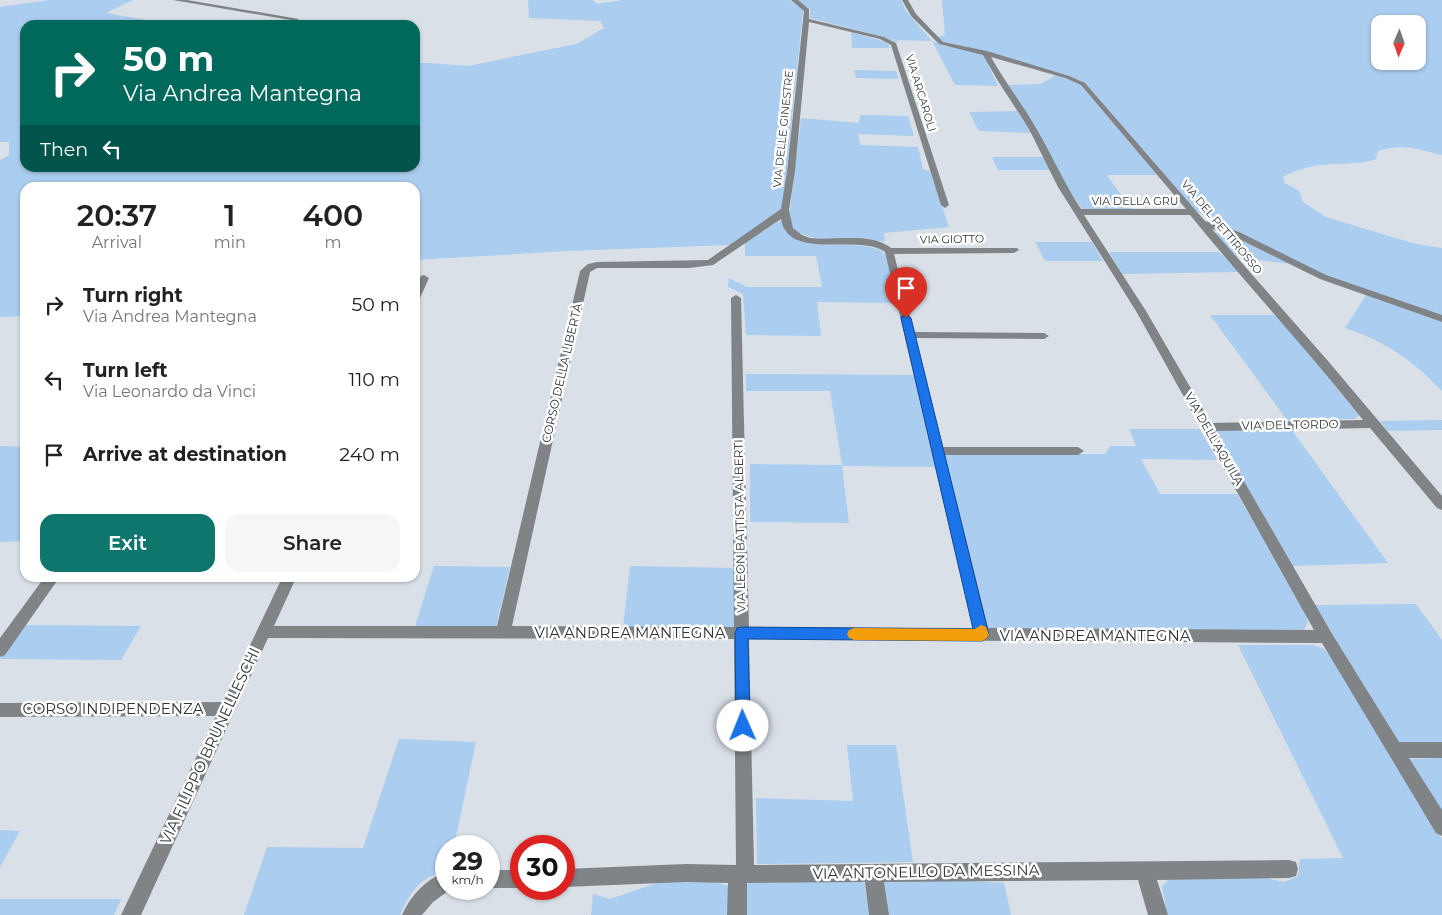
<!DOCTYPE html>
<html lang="en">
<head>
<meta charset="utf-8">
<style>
  :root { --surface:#fff; --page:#f6f6f6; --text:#222; --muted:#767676; --accent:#0f766e }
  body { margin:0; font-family:Montserrat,sans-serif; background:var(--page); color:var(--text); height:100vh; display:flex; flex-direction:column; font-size:19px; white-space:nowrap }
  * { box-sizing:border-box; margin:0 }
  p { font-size:16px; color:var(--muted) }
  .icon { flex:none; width:28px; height:28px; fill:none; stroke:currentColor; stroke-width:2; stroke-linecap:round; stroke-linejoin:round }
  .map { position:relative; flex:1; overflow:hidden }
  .panel { position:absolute; left:20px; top:182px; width:400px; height:400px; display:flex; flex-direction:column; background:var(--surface); border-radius:15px; box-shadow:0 1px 4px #0004 }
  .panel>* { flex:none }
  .hud { position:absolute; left:20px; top:20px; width:400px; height:152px; border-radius:15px; box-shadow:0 1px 4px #0004; background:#00695c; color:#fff; overflow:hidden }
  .needle { width:32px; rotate:182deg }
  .tools { position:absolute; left:1371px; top:15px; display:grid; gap:10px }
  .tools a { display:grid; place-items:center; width:55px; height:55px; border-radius:10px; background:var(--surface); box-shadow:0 1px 4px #0004; font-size:25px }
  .speed { position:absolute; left:435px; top:835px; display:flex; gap:10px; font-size:25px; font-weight:700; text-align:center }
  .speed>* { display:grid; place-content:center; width:65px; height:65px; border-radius:50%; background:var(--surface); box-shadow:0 1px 4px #0004; line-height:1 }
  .speed small { font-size:12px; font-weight:400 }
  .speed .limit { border:8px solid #d22; background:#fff; color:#111 }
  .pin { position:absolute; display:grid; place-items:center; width:42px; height:42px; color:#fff; margin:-51px -21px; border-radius:50% 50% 50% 0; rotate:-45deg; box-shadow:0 0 5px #0007 }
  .pin .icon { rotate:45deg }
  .me { position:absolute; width:55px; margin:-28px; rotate:359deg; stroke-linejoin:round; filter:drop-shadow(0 0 4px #0008) }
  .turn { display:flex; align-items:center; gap:18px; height:105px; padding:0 20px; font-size:22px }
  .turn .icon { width:65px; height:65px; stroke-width:2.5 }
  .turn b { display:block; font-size:35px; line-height:42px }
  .then { display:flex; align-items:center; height:48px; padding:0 20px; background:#0003; gap:10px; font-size:19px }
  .eta { display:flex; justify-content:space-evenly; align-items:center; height:85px; text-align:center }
  .eta b { font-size:30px; font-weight:600; line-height:35px }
  .action { display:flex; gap:10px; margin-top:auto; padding:10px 20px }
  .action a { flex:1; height:58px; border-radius:15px; background:var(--accent); color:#fff; font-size:20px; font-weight:600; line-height:58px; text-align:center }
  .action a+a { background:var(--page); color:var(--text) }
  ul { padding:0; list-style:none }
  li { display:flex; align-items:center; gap:15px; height:75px; padding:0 20px }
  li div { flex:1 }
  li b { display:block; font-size:19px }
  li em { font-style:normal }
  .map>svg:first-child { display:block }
</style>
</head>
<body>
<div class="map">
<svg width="1442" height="915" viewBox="0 0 1442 915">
  <rect width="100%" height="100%" fill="#d9e0e7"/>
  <path fill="#abcdef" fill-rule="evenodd" d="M 49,0 L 133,0 L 106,13 L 176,25 L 25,25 L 25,168 L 415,168 L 415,63 L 430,63 L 468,66 L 576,44 L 604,28 L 600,21 L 529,18 L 528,0 L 593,0 L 597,4 L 623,0 L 789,0 L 802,8 L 803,11 L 783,207 L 775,216 L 730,245 L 567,251 L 415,260 L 415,188 L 25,188 L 25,316 L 0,317 L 0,160 L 9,155 L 9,142 L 0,142 L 0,7 Z
    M 797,0 L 901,0 L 906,11 L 932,41 L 945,46 L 973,51 L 984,55 L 998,86 L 955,85 L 932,41 L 897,40 L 898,43 L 884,37 L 810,18 L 810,9 Z
    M 942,0 L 1442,0 L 1442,155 C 1421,149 1399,143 1378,151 L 1376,159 C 1357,165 1340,163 1321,165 C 1308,166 1294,171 1283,177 L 1285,183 L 1299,191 L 1303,202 L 1326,217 L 1412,243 L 1442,248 L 1442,318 L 1325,276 L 1221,226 L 1195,210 L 1081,82 L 945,44 L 936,38 L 945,35 ZM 1380,24 L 1418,24 L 1418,61 L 1380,61 Z
    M 851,32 L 886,42 L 890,48 L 852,48 Z
    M 854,70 L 896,71 L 899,79 L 856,78 Z
    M 1056,75 L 1081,85 L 1157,175 L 1107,175 L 1131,209 L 1083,210 L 1066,186 L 1006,85 L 1041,84 Z
    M 1017,111 L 1032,133 L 979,131 L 969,112 Z
    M 860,115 L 908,116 L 914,136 L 858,134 L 860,145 L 918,147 L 923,169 L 930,171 L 949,227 L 884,233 L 885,241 C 857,242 821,244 795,231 L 789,218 L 801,118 L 859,123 Z
    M 992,157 L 1045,157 L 1051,170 L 998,170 Z
    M 781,220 L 786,232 C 796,238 807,242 819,244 C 834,246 878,241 886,256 C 891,268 892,290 895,303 L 817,302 L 821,336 L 746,335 L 743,294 L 728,287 L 729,278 L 747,287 L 822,287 L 816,256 L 745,256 L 745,243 Z
    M 1219,232 L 1231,234 L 1291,264 L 1235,257 L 1215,234 Z
    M 1035,242 L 1092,242 L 1103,261 L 1045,261 Z
    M 1109,252 L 1219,252 L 1239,272 L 1122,274 Z
    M 1366,295 L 1442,322 L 1442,391 C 1412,360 1387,342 1345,328 Z
    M 1210,315 L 1277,315 L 1359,415 L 1355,419 L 1287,420 Z
    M 746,374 L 914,375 L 935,467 L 842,466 L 849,523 L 750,522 L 750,464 L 842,465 L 830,391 L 746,391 Z
    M 1442,420 L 1442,430 L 1388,431 L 1380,421 Z
    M 1129,429 L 1200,429 L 1217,460 L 1141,459 L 1160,494 L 1237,494 L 1305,609 L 1308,622 L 1303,631 L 988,630 L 942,454 L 1105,454 L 1110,446 L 1136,446 Z
    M 1291,429 L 1388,563 L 1292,566 L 1215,432 L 1221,430 Z
    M 0,446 L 25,447 L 25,541 L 0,542 Z
    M 434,566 L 510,567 L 496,627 L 415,626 Z
    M 630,566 L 736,568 L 736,629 L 623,627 Z
    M 1416,604 L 1442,640 L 1442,743 L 1399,743 L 1315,605 Z
    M 23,625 L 141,626 L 121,660 L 0,659 Z
    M 1238,645 L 1313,645 L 1324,649 L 1331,657 L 1442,839 L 1442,915 L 1167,915 L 1162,886 L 1170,879 L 1257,876 L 1284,882 L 1298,876 L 1300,859 L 1343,858 Z
    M 399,739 L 476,742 L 454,846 L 446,846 L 446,870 C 418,880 412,889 400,915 L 244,915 L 267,847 L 363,848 Z
    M 847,745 L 896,745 L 913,862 L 757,864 L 756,798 L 853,801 Z
    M 1442,758 L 1442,813 L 1408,759 Z
    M 0,830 L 20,831 L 0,867 Z
    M 915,878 L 1004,883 L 1011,915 L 886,915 L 882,883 L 884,879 Z
    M 682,879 L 705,880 L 730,886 L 730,915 L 591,915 L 593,894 L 610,899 L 654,884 Z
    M 859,879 L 865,884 L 869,915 L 742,915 L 742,892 L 751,880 Z
    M 0,899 L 121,899 L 114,915 L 0,915 Z"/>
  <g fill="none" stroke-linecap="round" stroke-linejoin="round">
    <path fill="#818487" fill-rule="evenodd" d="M 173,0 L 187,0 L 299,19 L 296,21 Z
      M 791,0 L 798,0 L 809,9 L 809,19 L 884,37 L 896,43 L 949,205 L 945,208 L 941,205 L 891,45 L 880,39 L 809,22 L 795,171 L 789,210 L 793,228 L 802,235 L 810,238 C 835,241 870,232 891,248 L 1017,248 L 1019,250 L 1014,253 L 894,254 L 914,332 L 1044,333 L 1049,336 L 1044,339 L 916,338 L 943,447 L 1078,447 L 1084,451 L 1078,455 L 945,455 L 988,628 L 1314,630 L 1136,311 L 1058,187 L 1029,129 L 998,81 L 983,55 L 939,44 L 911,16 L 902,0 L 908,0 L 916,14 L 943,42 L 987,51 L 1069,76 L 1085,83 L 1205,221 L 1239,232 L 1326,275 L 1442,315 L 1442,322 L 1320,279 L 1233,236 L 1212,229 L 1328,361 L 1442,496 L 1442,510 L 1437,508 L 1370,428 L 1215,431 L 1331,632 L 1399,742 L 1442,742 L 1442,758 L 1409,758 L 1442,810 L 1442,836 L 1436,833 L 1322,643 L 749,639 L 754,865 L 1289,860 L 1296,862 L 1298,869 L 1296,876 L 1289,878 L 1157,880 L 1168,915 L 1148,915 L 1138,880 L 884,882 L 889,915 L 869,915 L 865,882 L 747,883 L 747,915 L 727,915 L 728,883 L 686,882 L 564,887 L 564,869 L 686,864 L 736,865 L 734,639 L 268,638 L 141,915 L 121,915 L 216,716 L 0,717 L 0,703 L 223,702 L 282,578 L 296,578 L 274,626 L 497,626 L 580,271 L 588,264 L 597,262 L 708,260 L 781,209 L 787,171 L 804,11 ZM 991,57 L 1065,78 L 1081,85 L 1186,209 L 1081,209 C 1064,183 1052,155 1036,128 C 1022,104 1005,82 991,57 ZM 1084,215 L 1190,215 C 1246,284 1308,350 1363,420 L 1211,423 L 1146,311 ZM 781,219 C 788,262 859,233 885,252 L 973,628 L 749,627 L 741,298 L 736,295 L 731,298 L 734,627 L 512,626 L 590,272 L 597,268 L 689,268 L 713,265 Z
      M 424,275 L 429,278 L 420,298 L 415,301 L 415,287 L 421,276 Z
      M 44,578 L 59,578 L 5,655 L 0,657 L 0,638 Z
      M 489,870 L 521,870 L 521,888 L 489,888 Z
      M 446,872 L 446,889 L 451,889 L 433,902 L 422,915 L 402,915 C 411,895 426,879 446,872 Z"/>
  </g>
  <path fill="#1a73e8" stroke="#114b97" d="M 902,316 L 909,316 L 911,318 L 989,635 L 986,639 L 982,641 L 748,639 L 750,726 L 748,730 L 743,732 L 738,730 L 736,726 L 735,633 L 737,628 L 742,627 L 973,629 L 901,318 Z"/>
  <path fill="#f59e0b" d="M 981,625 L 986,627 L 989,635 L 986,639 L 982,641 L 854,640 L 849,638 L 847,634 L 849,630 L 854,628 L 975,629 Z"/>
  <g text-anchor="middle" stroke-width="5" stroke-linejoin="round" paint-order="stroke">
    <g font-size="11" fill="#333639" stroke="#fff">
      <text transform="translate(921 93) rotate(73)" y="4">VIA ARCAROLI</text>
      <text transform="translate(783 129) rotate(-84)" y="4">VIA DELLE GINESTRE</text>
      <text x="1135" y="205">VIA DELLA GRU</text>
      <text transform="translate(1222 227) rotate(50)" y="4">VIA DEL PETTIROSSO</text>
      <text transform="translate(952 239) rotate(-1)" y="4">VIA GIOTTO</text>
    </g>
    <g font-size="12" fill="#333639" stroke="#fff">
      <text transform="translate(562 373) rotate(-77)" y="4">CORSO DELLA LIBERTÀ</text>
      <text transform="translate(1290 425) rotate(-1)" y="4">VIA DEL TORDO</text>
      <text transform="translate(1214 439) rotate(60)" y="4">VIA DELL'AQUILA</text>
      <text transform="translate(740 526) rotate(-91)" y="4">VIA LEON BATTISTA ALBERTI</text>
    </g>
    <g font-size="15" fill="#333639" stroke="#fff">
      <text x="630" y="638">VIA ANDREA MANTEGNA</text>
      <text x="1095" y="641">VIA ANDREA MANTEGNA</text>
      <text x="113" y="714">CORSO INDIPENDENZA</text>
      <text transform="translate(210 746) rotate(-65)" y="5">VIA FILIPPO BRUNELLESCHI</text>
      <text transform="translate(926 872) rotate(-1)" y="5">VIA ANTONELLO DA MESSINA</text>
    </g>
  </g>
</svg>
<div class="tools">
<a><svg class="needle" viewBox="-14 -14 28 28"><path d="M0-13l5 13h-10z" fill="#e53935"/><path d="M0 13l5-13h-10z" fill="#767676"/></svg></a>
</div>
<div class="speed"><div>29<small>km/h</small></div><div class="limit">30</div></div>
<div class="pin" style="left:906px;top:318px;background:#d93025"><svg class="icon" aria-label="arrive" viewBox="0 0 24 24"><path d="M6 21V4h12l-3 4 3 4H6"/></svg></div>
<svg class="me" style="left:743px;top:726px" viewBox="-20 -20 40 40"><circle r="19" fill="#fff"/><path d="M0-13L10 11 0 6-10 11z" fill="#1a73e8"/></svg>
<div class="hud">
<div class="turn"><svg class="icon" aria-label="right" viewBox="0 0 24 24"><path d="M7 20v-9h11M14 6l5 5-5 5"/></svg><div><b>50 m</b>Via Andrea Mantegna</div></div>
<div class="then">Then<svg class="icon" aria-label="left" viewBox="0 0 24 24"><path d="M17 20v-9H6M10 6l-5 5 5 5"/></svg></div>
</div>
<section class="panel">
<div class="eta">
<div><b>20:37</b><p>Arrival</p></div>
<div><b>1</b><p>min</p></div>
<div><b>400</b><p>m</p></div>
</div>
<ul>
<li><svg class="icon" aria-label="right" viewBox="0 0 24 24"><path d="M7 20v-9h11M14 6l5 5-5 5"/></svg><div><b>Turn right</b><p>Via Andrea Mantegna</p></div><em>50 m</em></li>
<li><svg class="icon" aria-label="left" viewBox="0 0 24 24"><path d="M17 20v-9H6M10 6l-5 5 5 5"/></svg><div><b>Turn left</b><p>Via Leonardo da Vinci</p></div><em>110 m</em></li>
<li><svg class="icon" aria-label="arrive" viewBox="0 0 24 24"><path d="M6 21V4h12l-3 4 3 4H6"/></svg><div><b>Arrive at destination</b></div><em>240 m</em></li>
</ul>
<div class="action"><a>Exit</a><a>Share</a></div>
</section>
</div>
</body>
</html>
